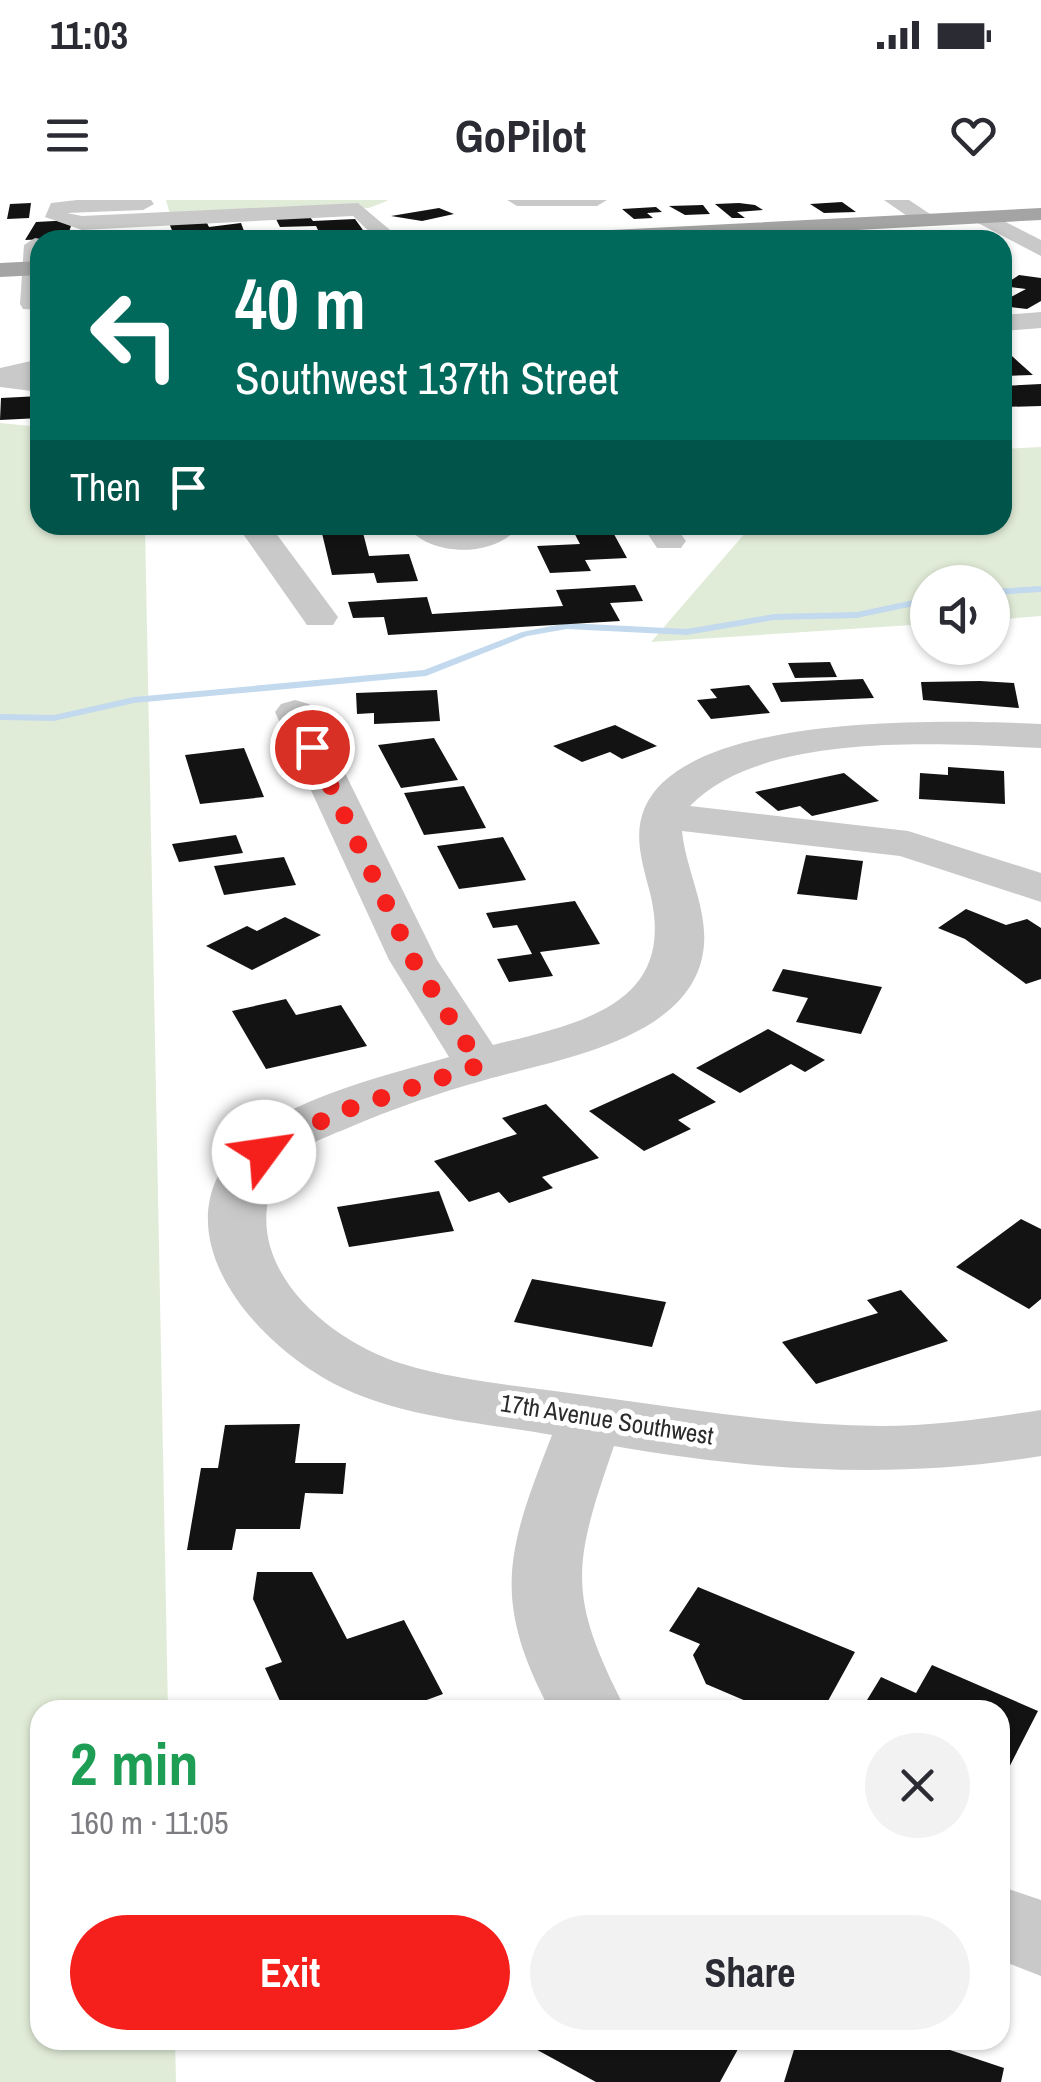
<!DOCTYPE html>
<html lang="en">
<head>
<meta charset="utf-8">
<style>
  :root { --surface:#fff; --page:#f2f2f3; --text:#2b2b33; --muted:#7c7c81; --accent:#f5201c }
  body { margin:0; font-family:"Archivo Narrow",sans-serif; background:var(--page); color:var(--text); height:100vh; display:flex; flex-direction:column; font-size:38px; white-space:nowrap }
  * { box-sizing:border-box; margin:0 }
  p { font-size:32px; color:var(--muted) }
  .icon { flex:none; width:55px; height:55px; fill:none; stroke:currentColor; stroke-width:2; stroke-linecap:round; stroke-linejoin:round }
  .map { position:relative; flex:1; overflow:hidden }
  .side { position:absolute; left:30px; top:1500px; width:980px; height:350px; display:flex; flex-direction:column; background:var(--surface); border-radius:30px; box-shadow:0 2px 8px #0004 }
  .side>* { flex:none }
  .top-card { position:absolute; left:30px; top:30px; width:982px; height:305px; border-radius:30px; box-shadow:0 2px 8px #0004; background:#00695c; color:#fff; overflow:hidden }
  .controls { position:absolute; left:910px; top:365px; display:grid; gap:20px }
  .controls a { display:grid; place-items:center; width:100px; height:100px; border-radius:50%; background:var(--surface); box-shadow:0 2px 8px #0004; font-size:50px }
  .pin { position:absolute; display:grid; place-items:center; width:85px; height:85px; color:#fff; margin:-42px; border:5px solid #fff; border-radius:50%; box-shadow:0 2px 10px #0007 }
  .me { position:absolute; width:110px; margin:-55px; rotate:59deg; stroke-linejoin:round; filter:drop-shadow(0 0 8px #0008) }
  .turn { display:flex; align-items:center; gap:35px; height:210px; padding:0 40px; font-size:45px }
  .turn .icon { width:130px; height:130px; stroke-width:2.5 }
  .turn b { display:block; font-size:70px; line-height:85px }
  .then { display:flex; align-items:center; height:95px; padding:0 40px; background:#0003; gap:20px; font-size:38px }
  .round { display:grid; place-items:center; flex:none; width:105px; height:105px; border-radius:52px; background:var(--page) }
  .headline { display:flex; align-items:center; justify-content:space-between; height:170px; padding:0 40px }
  h1 { font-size:60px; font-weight:700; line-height:75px; color:#1e9e55 }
  .action { display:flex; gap:20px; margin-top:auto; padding:20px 40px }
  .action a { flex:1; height:115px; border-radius:60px; background:var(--accent); color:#fff; font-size:40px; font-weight:700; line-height:115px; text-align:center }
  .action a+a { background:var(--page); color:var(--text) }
  .status { display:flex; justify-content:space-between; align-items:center; height:70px; padding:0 50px; background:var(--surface); direction:ltr }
  .status svg { height:28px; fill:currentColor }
  header { display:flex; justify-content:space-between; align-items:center; height:130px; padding:0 40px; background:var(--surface); font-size:45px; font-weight:700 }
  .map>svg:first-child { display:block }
</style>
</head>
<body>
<div class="status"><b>11:03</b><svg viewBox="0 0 49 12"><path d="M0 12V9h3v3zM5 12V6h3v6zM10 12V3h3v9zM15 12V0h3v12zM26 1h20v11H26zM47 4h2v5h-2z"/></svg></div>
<header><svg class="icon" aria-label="menu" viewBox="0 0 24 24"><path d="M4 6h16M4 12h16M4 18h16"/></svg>GoPilot<svg class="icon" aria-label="heart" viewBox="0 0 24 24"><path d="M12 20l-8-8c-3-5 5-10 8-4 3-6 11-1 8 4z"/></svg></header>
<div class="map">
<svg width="1041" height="1882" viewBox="0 0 1041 1882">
  <rect width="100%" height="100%" fill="#fff"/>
  <path fill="#e1ecd8" d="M 166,0 L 387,0 L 387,1 L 369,8 L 170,14 Z
    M 0,223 L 40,227 L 40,325 L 145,325 L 168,1510 L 40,1510 L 40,1840 L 175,1840 L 176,1882 L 0,1882 Z
    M 1041,247 L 1041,416 L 993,420 L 992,382 L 928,382 L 927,424 L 651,442 L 752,325 L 1002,325 L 1003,249 Z"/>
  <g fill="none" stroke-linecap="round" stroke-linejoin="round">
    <path fill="#c2d9ee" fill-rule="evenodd" d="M 1041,386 L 1041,392 L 992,395 L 992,389 Z
      M 928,397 L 928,403 L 857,418 L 774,420 L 687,435 L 567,429 L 527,436 L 426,476 L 134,503 L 54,521 L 0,520 L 0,514 L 54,515 L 134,497 L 424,470 L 522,432 L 567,423 L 687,429 L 774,414 L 857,412 Z"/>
  </g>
  <path fill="#131313" d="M 842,2 L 856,12 L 824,13 L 810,4 Z
    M 31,3 L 29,18 L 7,19 L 10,4 Z
    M 739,3 L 755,5 L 763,10 L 737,12 L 745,18 L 732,18 L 715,4 Z
    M 703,5 L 710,14 L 685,15 L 669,6 Z
    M 656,7 L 662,12 L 647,13 L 653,18 L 634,19 L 622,9 Z
    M 439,8 L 454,14 L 422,21 L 391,16 Z
    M 310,17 L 313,21 L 355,19 L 368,37 L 291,40 L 286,31 L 318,30 L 316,26 L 280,27 L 276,19 Z
    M 73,20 L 67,38 L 25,40 L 36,22 Z
    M 206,21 L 209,27 L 241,23 L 244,31 L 230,31 L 234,40 L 176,40 L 169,23 Z
    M 954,33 L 966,40 L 879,40 L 879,37 Z
    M 1019,75 L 1041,78 L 1041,101 L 1027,109 L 1002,106 L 1002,96 L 1011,97 L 1026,89 L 1002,86 Z
    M 1002,147 L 1033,175 L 1002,176 Z
    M 1041,184 L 1041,206 L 1002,207 L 1002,186 Z
    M 40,196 L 40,218 L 0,220 L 1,198 Z
    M 320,325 L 361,325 L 369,356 L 409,354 L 418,381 L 377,383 L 374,373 L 332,375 Z
    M 570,325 L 609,325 L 627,358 L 585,360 L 591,371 L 550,373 L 537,346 L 580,344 Z
    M 635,385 L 643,401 L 610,403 L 620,421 L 388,435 L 384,417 L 353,418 L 348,402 L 427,397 L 432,414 L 563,406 L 556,390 Z
    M 830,462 L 837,477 L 795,478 L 788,463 Z
    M 863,479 L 874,498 L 781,502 L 772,483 Z
    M 980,481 L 1014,483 L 1019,508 L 923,500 L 921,482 Z
    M 749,485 L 770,513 L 711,519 L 697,500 L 717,498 L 710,489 Z
    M 437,490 L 440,521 L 374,524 L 374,513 L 357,514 L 356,493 Z
    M 615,525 L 657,546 L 622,559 L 610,552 L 582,562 L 553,546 Z
    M 434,538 L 458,580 L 401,588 L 378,545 Z
    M 244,548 L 264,597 L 200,604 L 185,555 Z
    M 948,567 L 1004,571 L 1005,604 L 919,599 L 920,573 L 948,575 Z
    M 844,573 L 879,601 L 812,616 L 800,606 L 778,611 L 755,592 Z
    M 464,586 L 486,628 L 424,635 L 404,593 Z
    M 236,635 L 243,653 L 179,662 L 172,644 Z
    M 503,637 L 526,680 L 459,689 L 437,646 Z
    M 806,655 L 863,661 L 857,700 L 797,694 Z
    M 284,657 L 296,685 L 224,695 L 214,666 Z
    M 575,701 L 600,744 L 540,752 L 553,776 L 509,782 L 497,759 L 532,754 L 517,725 L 493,728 L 486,713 Z
    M 966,709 L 1006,725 L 1027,719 L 1041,728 L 1041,779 L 1026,784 L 965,739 L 938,728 Z
    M 285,717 L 321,735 L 252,770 L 206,746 L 247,726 L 257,731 Z
    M 783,769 L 882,787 L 861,834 L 796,822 L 808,798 L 772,791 Z
    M 286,799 L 296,815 L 341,805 L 367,846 L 266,869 L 232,811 Z
    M 768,829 L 825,860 L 805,872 L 791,864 L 740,893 L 696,868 Z
    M 673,873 L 716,902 L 678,920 L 691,929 L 644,951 L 589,911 Z
    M 546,904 L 599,958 L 542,977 L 553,988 L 509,1003 L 499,992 L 469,1002 L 434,961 L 517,934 L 502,918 Z
    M 439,991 L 454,1031 L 349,1047 L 337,1007 Z
    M 1021,1019 L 1041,1029 L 1041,1099 L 1029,1109 L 956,1067 Z
    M 532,1079 L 666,1102 L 652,1147 L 514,1122 Z
    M 901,1090 L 948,1141 L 816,1184 L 782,1142 L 878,1113 L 867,1100 Z
    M 300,1224 L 295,1263 L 346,1263 L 343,1294 L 305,1293 L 300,1329 L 236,1329 L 232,1350 L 187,1350 L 201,1268 L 218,1268 L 225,1225 Z
    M 257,1372 L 312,1372 L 347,1439 L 404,1420 L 443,1494 L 413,1505 L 415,1510 L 284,1510 L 265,1468 L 282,1462 L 253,1399 Z
    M 698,1387 L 855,1452 L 823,1510 L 767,1510 L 706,1484 L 693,1455 L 700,1444 L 669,1431 Z
    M 932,1465 L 1038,1511 L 1000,1585 L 1000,1510 L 861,1510 L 881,1477 L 916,1493 Z
    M 519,1840 L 743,1840 L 720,1882 L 596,1882 Z
    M 797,1840 L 920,1840 L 1004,1868 L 1001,1882 L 784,1882 Z"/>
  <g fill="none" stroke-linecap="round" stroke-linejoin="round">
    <path fill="#c9c9c9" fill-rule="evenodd" d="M 77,0 L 151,0 L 154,4 L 143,10 L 67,13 L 82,16 L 358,3 L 402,40 L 378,40 L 353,16 L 82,30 L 45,17 L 51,3 Z
      M 507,0 L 607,0 L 597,6 L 517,6 Z
      M 884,0 L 909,0 L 939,20 L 936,25 L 920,25 Z
      M 984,11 L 1041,40 L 1041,56 L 976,22 L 973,17 Z
      M 35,38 L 47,40 L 40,40 L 40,110 L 23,109 L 20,104 L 24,45 Z
      M 1041,112 L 1041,128 L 1002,131 L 1002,115 Z
      M 40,159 L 40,175 L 35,176 L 40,176 L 40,192 L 0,187 L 0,168 Z
      M 245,325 L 279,325 L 275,332 L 338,417 L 333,425 L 307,425 L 241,331 Z
      M 406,325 L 463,330 L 520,325 C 497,358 429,358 406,325 Z
      M 642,325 L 674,325 L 686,341 L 681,348 L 657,348 Z
      M 295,500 L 309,504 L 315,512 L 437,760 L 493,845 C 582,823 680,804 649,689 C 642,662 633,634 645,607 C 688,511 952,520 1041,524 L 1041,548 C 942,544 764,530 690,606 L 908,631 L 1041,673 L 1041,702 L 900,656 L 682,631 C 686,673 712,715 702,758 C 683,842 553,860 485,880 C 438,893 392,909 348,928 C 324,938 291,949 278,973 C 233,1061 327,1141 403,1164 C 462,1182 531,1187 592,1196 C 689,1209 783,1225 881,1226 C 935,1226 988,1218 1041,1210 L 1041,1256 C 897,1280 757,1271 614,1246 C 572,1367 567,1395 626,1510 L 550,1510 C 490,1398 508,1348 552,1235 C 484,1223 408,1218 345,1189 C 255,1148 145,1023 252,935 C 298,896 391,874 449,857 L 389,760 L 275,512 L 281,504 Z
      M 1000,1686 L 1041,1700 L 1041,1776 L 1000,1760 Z"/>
    <path fill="#a4a4a4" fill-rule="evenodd" d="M 1041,8 L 1041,20 L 677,40 L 541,40 L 552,33 Z
      M 40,61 L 40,75 L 0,77 L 0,63 Z"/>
  </g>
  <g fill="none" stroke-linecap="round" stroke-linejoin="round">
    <path stroke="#f5201c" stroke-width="18" stroke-dasharray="0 32.4" d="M 264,952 L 336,913 L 480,865 L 413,760 L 312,547"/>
  </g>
  <g text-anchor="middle" stroke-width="10" stroke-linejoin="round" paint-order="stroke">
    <g font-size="25" fill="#2c2c2c" stroke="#fff">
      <text transform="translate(607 1219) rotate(9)" y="9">17th Avenue Southwest</text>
    </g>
  </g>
</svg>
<div class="controls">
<a><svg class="icon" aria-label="sound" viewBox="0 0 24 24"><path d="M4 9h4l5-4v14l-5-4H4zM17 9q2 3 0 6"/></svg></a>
</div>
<div class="pin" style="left:312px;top:547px;background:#d93025"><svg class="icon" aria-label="arrive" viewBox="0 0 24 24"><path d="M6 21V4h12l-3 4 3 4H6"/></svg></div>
<svg class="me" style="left:264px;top:952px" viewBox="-20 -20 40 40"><circle r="19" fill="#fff"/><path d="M0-13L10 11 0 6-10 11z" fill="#f5201c"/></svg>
<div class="top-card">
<div class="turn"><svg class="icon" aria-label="left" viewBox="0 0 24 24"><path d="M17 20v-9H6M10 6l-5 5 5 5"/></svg><div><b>40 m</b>Southwest 137th Street</div></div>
<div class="then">Then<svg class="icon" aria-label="arrive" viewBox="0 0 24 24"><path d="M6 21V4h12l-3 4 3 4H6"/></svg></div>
</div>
<section class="side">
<div class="headline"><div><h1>2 min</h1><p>160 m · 11:05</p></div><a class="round"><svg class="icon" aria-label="close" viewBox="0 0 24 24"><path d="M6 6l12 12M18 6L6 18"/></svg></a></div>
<div class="action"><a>Exit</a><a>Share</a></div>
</section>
</div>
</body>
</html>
